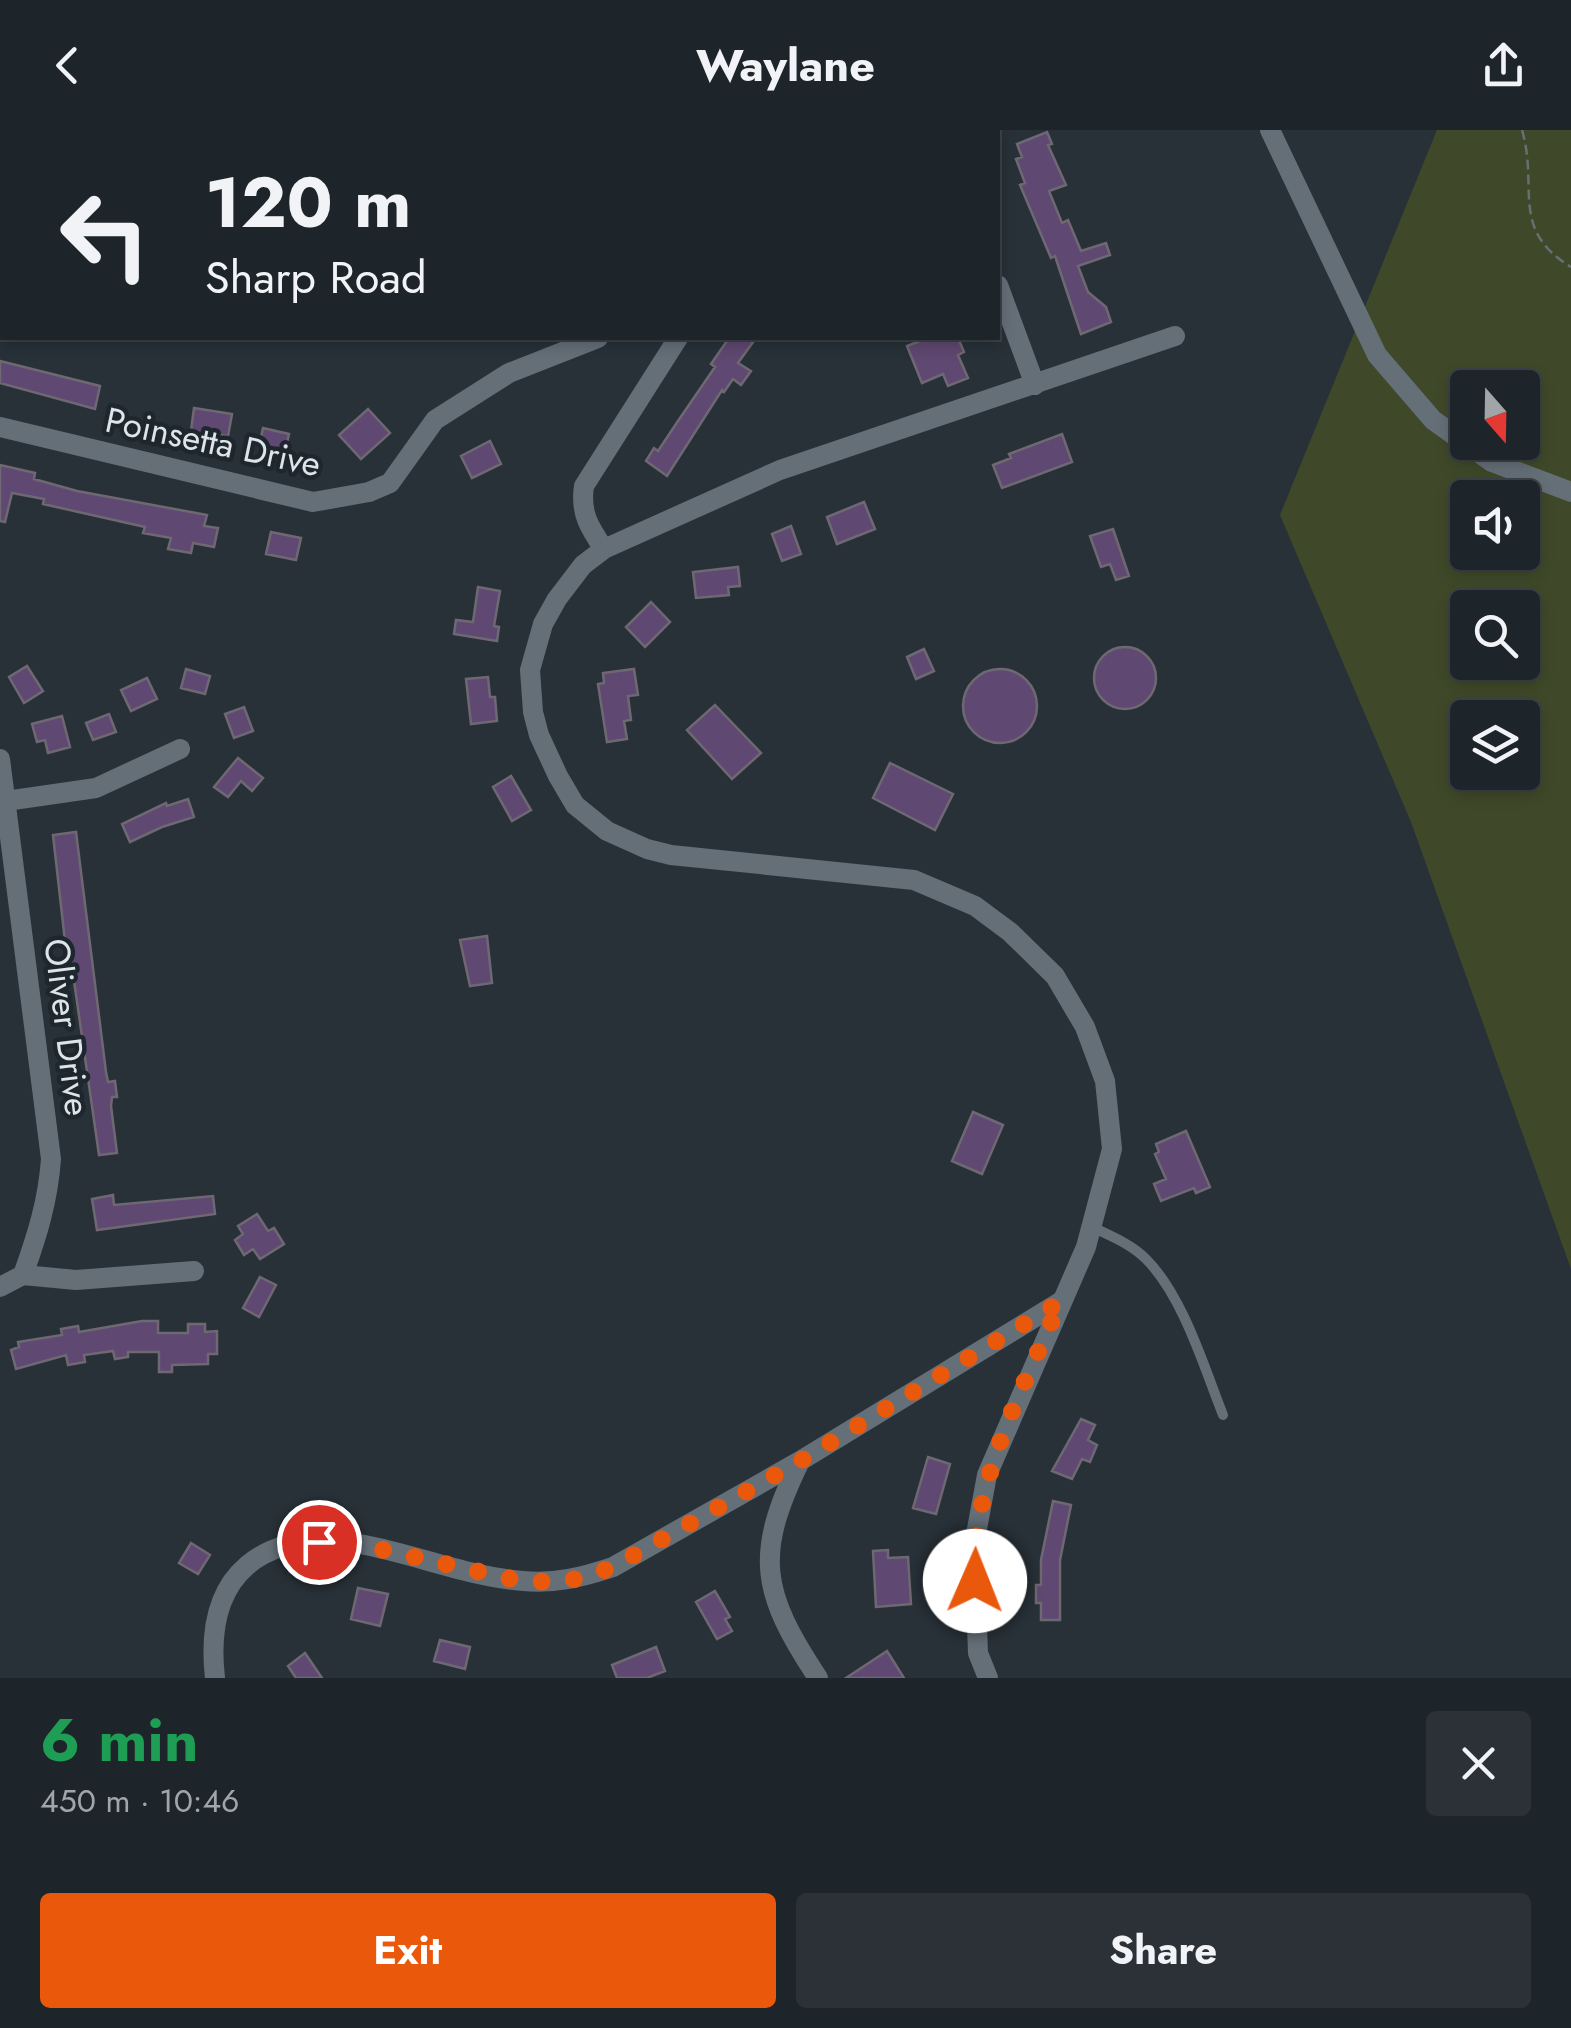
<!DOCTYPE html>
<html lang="en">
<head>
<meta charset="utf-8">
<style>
  :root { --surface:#1e252a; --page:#2b3136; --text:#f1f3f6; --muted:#a1a5a8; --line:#3c4247; --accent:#ea580c }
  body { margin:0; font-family:Jost,sans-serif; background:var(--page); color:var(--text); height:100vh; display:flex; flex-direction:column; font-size:38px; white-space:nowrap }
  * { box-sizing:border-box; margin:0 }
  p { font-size:32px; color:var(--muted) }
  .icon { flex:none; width:55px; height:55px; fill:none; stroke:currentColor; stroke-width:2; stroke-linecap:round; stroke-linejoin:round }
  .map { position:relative; height:1548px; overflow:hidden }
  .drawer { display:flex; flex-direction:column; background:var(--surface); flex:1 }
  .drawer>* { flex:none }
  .banner { position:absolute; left:0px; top:0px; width:1000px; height:210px; box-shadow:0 5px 15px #0003,0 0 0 2px var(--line); background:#1e252a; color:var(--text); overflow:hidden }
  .needle { width:65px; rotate:160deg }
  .controls { position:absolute; left:1450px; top:240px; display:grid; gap:20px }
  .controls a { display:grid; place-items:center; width:90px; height:90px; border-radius:10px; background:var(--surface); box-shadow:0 5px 15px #0003,0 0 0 2px var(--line); font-size:50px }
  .pin { position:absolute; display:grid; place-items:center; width:85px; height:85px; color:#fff; margin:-42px; border:5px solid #fff; border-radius:50%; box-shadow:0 2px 10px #0007 }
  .me { position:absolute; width:110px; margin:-55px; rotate:1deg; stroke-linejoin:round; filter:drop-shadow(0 0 8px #0008) }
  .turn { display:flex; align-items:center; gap:35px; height:210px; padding:0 40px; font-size:45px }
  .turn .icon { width:130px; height:130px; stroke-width:2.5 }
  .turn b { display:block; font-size:70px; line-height:85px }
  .round { display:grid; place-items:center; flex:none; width:105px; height:105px; border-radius:10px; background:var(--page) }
  .head { display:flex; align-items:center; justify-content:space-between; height:170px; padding:0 40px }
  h1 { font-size:60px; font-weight:700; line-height:75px; color:#1e9e55 }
  .primary-button { display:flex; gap:20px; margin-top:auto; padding:20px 40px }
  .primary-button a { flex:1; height:115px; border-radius:10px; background:var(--accent); color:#fff; font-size:40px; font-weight:700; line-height:115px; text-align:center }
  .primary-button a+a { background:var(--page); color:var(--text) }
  header { display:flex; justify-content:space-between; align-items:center; height:130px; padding:0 40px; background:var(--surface); font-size:45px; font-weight:700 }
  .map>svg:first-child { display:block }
</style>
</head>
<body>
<header><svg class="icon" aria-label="back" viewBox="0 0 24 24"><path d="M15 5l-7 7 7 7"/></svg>Waylane<svg class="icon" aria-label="share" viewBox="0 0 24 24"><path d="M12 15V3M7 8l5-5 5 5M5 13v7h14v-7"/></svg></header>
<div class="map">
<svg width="1571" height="1548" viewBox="0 0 1571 1548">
  <rect width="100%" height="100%" fill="#283138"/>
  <path fill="#3f4929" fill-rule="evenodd" d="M 1437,0 L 1571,0 L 1571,1139 L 1411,692 L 1280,385 ZM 1468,258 L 1522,258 L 1522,312 L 1468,312 ZM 1468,368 L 1522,368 L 1522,422 L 1468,422 ZM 1468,478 L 1522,478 L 1522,532 L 1468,532 ZM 1468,588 L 1522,588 L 1522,642 L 1468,642 Z"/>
  <path fill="#5f4871" stroke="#6e6873" stroke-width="2.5" d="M 1047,2 L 1052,14 L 1048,15 L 1066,55 L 1049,61 L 1062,93 L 1068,90 L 1081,121 L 1106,113 L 1110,125 L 1078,136 L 1088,162 L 1106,177 L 1111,192 L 1081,204 L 1055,126 L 1051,128 L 1020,55 L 1025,53 L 1016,29 L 1022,27 L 1017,14 Z
    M 729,208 L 756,208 L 738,233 L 751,241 L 741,255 L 733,249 L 724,262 L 722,260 L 667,346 L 646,331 L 654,318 L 658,321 L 678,291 L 715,237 L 711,234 Z
    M 928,208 L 958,208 L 964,222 L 958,225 L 968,248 L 948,256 L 943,244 L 922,253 L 907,216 Z
    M 0,231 L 100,256 L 95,279 L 0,253 Z
    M 194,278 L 232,284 L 228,306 L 191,301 Z
    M 368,279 L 390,303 L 361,329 L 339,305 Z
    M 263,298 L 289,304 L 285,322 L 259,316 Z
    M 1062,304 L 1072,332 L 1002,358 L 993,335 L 1011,328 L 1009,324 Z
    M 490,311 L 501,334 L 472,348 L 461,326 Z
    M 0,335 L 35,343 L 34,349 L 77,361 L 207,385 L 204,396 L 218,398 L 214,417 L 193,413 L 191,423 L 168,419 L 171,408 L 143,403 L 145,397 L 43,374 L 44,369 L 12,363 L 5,392 L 0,391 Z
    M 864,372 L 875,399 L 837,414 L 827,387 Z
    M 791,396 L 801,424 L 782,431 L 772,404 Z
    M 1113,399 L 1129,446 L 1116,450 L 1110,434 L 1101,437 L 1090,406 Z
    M 271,402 L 301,408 L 296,430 L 266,424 Z
    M 738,437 L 740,456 L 728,457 L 729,465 L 696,468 L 693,442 Z
    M 478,457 L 500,461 L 494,496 L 499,497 L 497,511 L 454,504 L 456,490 L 473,492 Z
    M 651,472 L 670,492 L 645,517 L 626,497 Z
    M1094 548a31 31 0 1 1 62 0a31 31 0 1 1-62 0Z
    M 924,519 L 934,541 L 916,549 L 907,527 Z
    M 27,536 L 43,561 L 24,573 L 9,547 Z
    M 186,539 L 210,546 L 205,564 L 181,558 Z
    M 634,539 L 638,565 L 628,566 L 631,590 L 624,591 L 627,609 L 607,612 L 598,554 L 604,553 L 603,543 Z
    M963 576a37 37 0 1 1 74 0a37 37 0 1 1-74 0Z
    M 488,547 L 490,567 L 495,567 L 497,591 L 471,594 L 466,549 Z
    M 147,548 L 157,569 L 131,581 L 121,560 Z
    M 715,575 L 761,623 L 732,649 L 687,600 Z
    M 244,577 L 253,601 L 234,608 L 225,584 Z
    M 109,584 L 116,602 L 93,610 L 86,593 Z
    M 62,586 L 70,617 L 48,623 L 45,610 L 37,612 L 32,594 Z
    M 238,628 L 263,648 L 252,661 L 241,651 L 228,667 L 214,657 Z
    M 890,633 L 953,664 L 935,700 L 873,668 Z
    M 511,646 L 531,680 L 512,691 L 493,657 Z
    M 188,669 L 194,687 L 162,697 L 130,712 L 122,694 L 166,673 L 167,676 Z
    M 76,702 L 106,942 L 108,952 L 115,951 L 117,967 L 112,967 L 111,976 L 117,1023 L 99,1025 L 72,837 L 68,838 L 53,705 Z
    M 487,806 L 492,853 L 470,856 L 460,810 Z
    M 973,982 L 1003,995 L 982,1044 L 952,1031 Z
    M 1186,1001 L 1210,1057 L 1196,1063 L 1194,1058 L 1161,1071 L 1154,1054 L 1166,1049 L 1155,1024 L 1159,1022 L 1156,1014 Z
    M 113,1065 L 114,1075 L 213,1066 L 215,1084 L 97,1100 L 92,1069 Z
    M 257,1084 L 268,1101 L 274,1098 L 284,1114 L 260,1129 L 253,1119 L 244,1125 L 235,1110 L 243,1104 L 238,1096 Z
    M 260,1147 L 276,1155 L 259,1187 L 243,1178 Z
    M 142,1191 L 158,1191 L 158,1203 L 188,1203 L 188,1194 L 205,1194 L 205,1202 L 217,1201 L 217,1224 L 208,1224 L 208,1234 L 172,1235 L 172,1242 L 159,1242 L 159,1222 L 128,1222 L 128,1227 L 115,1229 L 113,1221 L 84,1225 L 85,1232 L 68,1235 L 66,1225 L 16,1239 L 11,1220 L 19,1217 L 18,1212 L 62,1205 L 61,1199 L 78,1196 L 79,1202 Z
    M 1081,1289 L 1095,1295 L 1088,1310 L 1097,1315 L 1090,1332 L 1082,1329 L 1072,1349 L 1052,1341 Z
    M 928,1327 L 950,1334 L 936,1384 L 913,1378 Z
    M 1053,1371 L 1071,1375 L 1060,1430 L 1060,1490 L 1041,1490 L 1041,1473 L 1036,1473 L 1036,1455 L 1041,1455 L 1041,1430 Z
    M 191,1413 L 210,1425 L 198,1444 L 179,1433 Z
    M 888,1420 L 888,1428 L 908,1427 L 911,1474 L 876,1477 L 873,1421 Z
    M 358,1458 L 388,1464 L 380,1496 L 351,1489 Z
    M 715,1461 L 730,1487 L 725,1489 L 732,1501 L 717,1509 L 696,1472 Z
    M 440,1510 L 470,1517 L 465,1539 L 434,1531 Z
    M 656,1517 L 665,1541 L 647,1548 L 617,1548 L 612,1535 Z
    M 887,1521 L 904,1548 L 846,1548 Z
    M 305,1523 L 322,1548 L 296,1548 L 288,1536 Z"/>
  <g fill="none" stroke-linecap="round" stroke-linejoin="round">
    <path stroke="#676f75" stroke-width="2.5" stroke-dasharray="10 5" stroke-linecap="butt" d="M 1522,0 C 1539,58 1509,99 1571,137"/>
    <path stroke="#656f78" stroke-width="10" d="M 1092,1097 C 1111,1106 1131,1114 1146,1129 C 1183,1166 1204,1237 1223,1285"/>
    <path stroke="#656f78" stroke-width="20" d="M 945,0 L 946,2
      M 1270,0 L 1377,225 L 1433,290 L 1492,332 L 1571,362
      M 0,29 L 2,30
      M 998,155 L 1035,255
      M 0,297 L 313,372 L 369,362 L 390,353 L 435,290 L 509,243 L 598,208
      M 604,419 C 589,397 580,383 584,356 L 678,208
      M 0,629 L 51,1029 C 48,1071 37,1106 23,1145 L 0,1157
      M 6,671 L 96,658 L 180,619
      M 23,1145 L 76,1150 L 194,1141
      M 800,1331 C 754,1425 761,1462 818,1548
      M 215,1548 C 203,1443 263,1397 365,1415 C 417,1425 470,1447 523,1451 C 555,1454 583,1447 613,1437 L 800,1331 L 1060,1172
      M 988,1548 L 978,1523 L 974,1415 L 987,1345 L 1086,1117 L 1112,1019 L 1105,951 L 1085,897 L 1055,846 L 1010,802 L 975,776 L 914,750 L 671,725 L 647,719 L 607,701 L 575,675 L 558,646 L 539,605 L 533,582 L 530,540 L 543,494 L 557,469 L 583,435 L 604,419 L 780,340 L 1175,206"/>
  </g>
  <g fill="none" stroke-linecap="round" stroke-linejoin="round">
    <path stroke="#ea580c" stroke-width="18" stroke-dasharray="0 32.4" d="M 319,1412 L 362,1415 L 520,1451 L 556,1452 L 582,1448 L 613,1437 L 800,1331 L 1060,1172 C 1022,1262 971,1351 975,1451"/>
  </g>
  <g text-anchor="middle" stroke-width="9" stroke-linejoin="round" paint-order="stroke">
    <g font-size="35" fill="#dee4e9" stroke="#1e272e">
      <text transform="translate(213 312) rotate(12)" y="12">Poinsetta Drive</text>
      <text transform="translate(67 897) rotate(83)" y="12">Oliver Drive</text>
    </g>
  </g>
</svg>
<div class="controls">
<a><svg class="needle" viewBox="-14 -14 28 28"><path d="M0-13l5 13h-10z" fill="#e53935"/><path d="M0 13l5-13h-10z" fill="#a1a5a8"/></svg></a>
<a><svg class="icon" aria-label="sound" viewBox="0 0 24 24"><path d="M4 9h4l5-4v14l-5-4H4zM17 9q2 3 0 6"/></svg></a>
<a><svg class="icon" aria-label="search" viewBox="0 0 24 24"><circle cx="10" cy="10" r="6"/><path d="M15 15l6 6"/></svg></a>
<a><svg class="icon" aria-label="layers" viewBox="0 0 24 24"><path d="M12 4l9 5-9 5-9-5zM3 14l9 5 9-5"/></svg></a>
</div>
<div class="pin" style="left:319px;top:1412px;background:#d93025"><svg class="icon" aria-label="arrive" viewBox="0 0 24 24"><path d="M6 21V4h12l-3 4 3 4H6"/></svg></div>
<svg class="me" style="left:975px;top:1451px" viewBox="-20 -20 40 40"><circle r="19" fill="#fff"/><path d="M0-13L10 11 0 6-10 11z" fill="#ea580c"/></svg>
<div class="banner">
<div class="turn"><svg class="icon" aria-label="left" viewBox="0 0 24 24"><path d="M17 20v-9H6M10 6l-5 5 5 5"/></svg><div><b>120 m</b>Sharp Road</div></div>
</div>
</div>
<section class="drawer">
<div class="head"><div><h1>6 min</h1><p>450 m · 10:46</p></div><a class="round"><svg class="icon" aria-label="close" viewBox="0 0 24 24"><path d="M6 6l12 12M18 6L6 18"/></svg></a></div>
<div class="primary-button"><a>Exit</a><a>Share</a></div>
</section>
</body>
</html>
